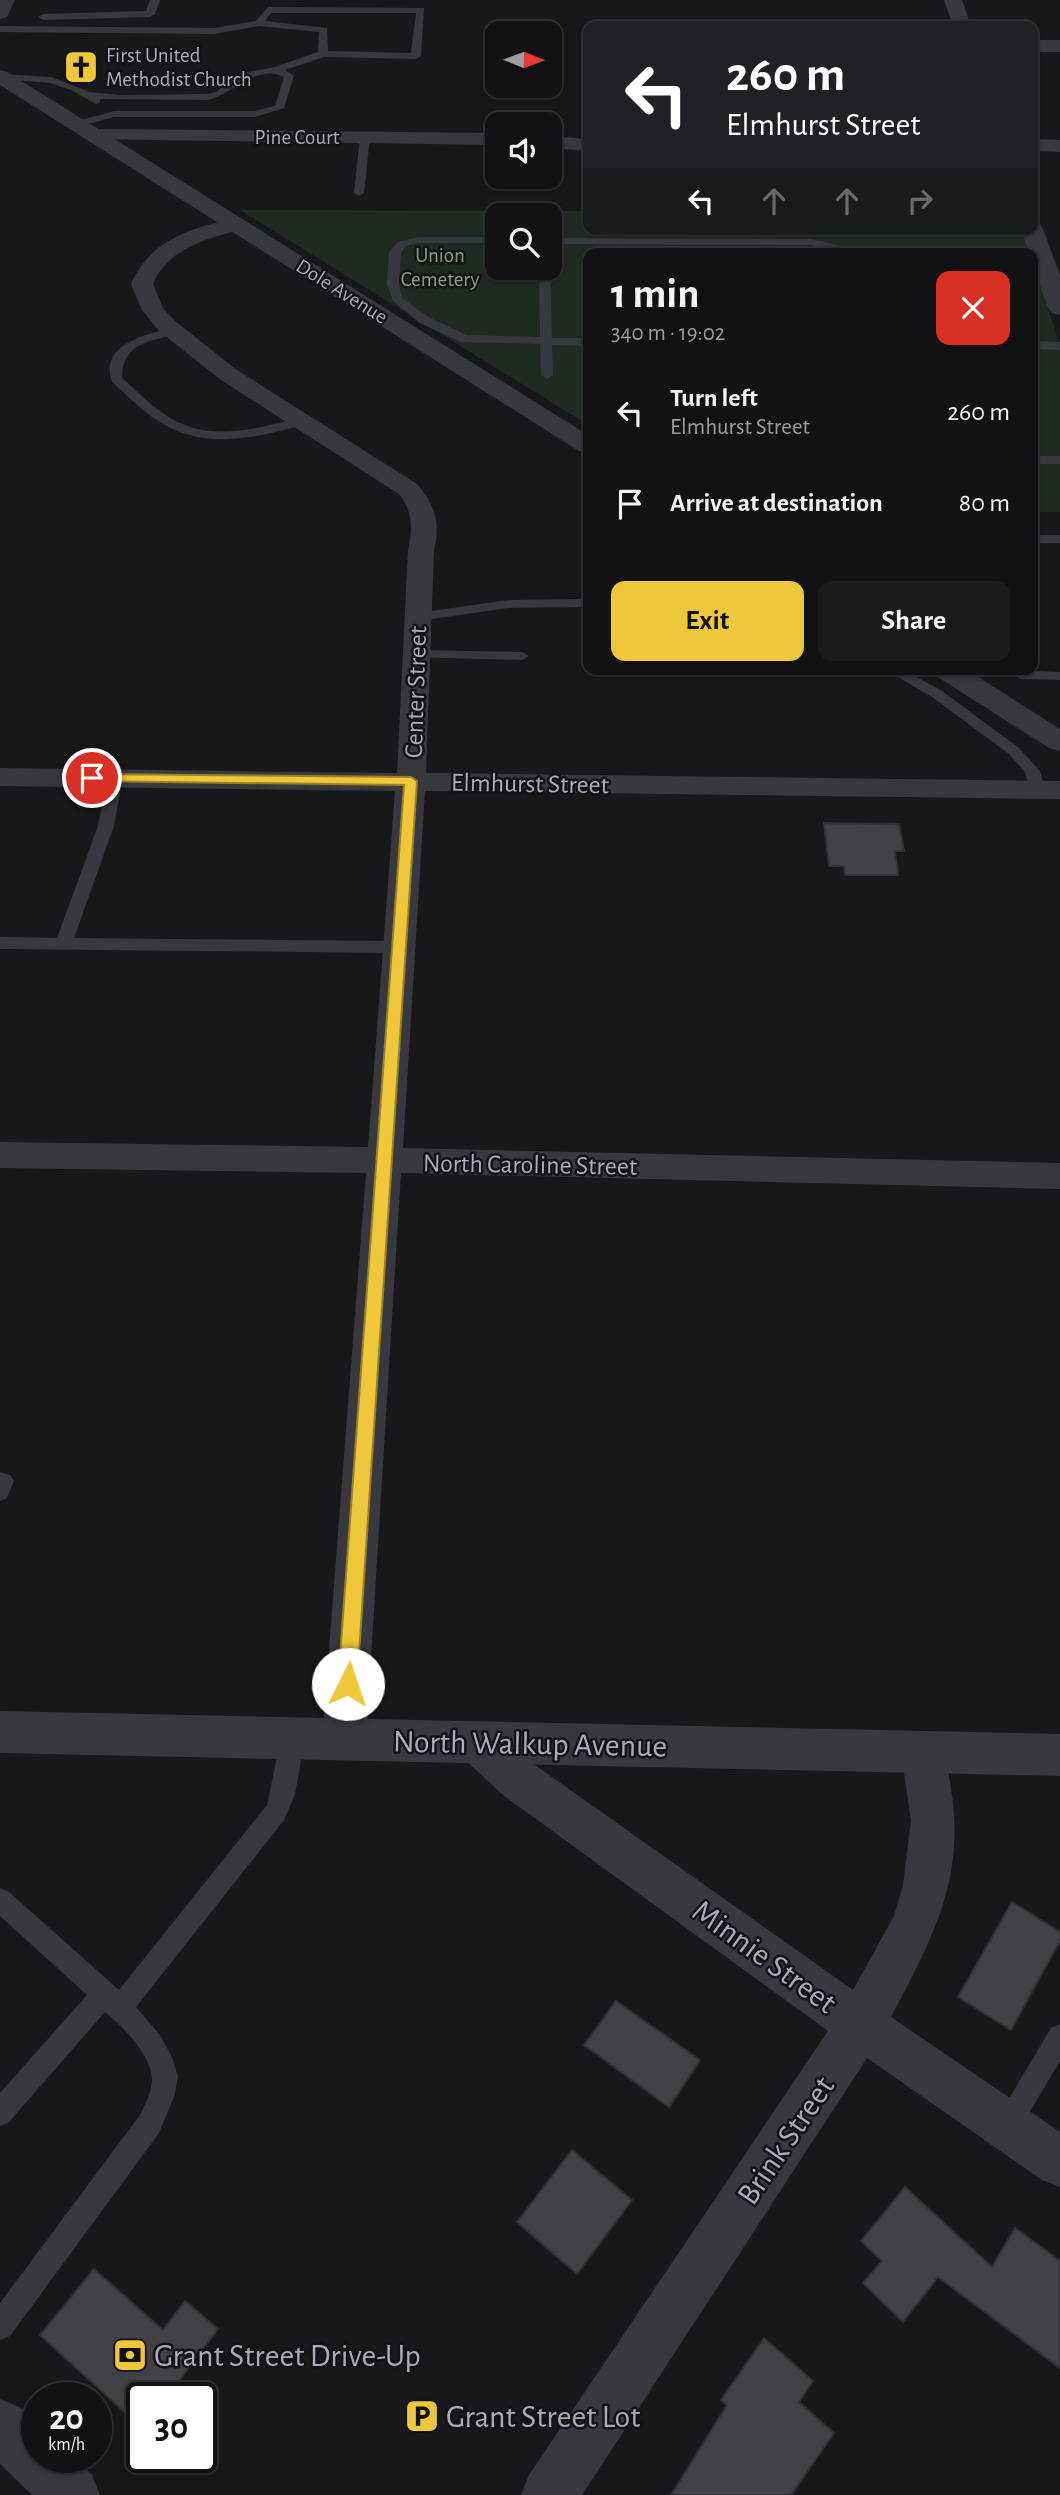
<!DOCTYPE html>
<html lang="en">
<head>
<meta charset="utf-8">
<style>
  :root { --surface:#121113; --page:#1b1a1c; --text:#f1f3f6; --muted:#9c9da0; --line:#313133; --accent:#efc73a }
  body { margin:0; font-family:"Alegreya Sans",sans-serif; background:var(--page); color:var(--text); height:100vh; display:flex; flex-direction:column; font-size:26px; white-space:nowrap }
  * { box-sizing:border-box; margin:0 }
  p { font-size:23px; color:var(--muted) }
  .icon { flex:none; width:38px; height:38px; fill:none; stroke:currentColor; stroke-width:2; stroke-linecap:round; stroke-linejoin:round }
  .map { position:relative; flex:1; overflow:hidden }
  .panel { position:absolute; left:583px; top:248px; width:455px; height:427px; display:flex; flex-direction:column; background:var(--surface); border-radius:14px; box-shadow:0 2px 5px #0004,0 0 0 2px var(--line) }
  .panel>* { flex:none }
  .banner { position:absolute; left:583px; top:21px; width:455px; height:214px; border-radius:14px; box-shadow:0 2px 5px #0004,0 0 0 2px var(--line); background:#202124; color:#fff; overflow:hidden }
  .needle { width:46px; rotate:91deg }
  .tools { position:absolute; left:485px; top:21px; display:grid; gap:14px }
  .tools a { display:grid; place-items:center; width:77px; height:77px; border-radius:14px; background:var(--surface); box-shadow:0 2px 5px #0004,0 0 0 2px var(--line); font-size:35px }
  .speed { position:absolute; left:21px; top:2382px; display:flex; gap:14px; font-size:35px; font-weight:700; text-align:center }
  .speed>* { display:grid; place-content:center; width:91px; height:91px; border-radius:50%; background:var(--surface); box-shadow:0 2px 5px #0004,0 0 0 2px var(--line); line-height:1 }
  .speed small { font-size:18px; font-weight:400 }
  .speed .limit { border:4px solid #111; border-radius:10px; background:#fff; color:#111 }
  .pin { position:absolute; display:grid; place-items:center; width:60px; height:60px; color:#fff; margin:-30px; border:4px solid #fff; border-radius:50%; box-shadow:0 2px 7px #0007 }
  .me { position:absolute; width:77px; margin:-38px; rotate:4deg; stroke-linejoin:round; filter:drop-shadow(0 0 5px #0008) }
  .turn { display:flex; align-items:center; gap:24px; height:147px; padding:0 28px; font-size:32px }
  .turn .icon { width:91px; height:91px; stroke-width:2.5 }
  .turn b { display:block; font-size:49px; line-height:60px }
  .lanes { display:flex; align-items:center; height:66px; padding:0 28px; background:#0003; justify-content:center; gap:35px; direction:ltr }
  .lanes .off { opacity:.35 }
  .round { display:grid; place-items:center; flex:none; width:74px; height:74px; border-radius:14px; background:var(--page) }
  .head { display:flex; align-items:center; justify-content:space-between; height:119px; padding:0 28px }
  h1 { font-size:42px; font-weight:600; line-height:52px }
  .primary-button { display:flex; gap:14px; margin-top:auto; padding:14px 28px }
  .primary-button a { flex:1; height:80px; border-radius:14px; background:var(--accent); color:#111; font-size:28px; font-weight:600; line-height:80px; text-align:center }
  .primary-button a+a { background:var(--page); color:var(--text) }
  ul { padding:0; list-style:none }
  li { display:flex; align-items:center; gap:21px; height:91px; padding:0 28px }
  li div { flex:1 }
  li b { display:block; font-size:26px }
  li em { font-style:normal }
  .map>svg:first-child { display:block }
</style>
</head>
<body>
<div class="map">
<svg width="1060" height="2495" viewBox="0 0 1060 2495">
  <rect width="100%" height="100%" fill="#181719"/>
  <path fill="#212923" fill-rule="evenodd" d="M 240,210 L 588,211 L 588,229 L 1023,229 L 1031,254 L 588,254 L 588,425 ZM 497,215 L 550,215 L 550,268 L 497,268 Z
    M 1032,260 L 1060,345 L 1060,512 L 1033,512 Z"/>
  <path fill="#424246" stroke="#323135" stroke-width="2" d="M 824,823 L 899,824 L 904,851 L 895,851 L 898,875 L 845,875 L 844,866 L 829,866 Z
    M 1012,1902 L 1060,1932 L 1060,1941 L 1011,2030 L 958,1997 Z
    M 616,2001 L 700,2060 L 669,2107 L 584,2045 Z
    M 572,2150 L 632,2200 L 577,2274 L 517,2222 Z
    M 905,2187 L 992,2267 L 1015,2228 L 1060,2261 L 1060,2368 L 938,2277 L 903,2322 L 863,2283 L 882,2261 L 861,2241 Z
    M 94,2269 L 163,2330 L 185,2301 L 218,2329 L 166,2398 L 142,2398 L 142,2428 L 40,2335 Z
    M 764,2338 L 813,2381 L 799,2402 L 834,2433 L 791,2495 L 671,2495 L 727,2405 L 721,2400 Z"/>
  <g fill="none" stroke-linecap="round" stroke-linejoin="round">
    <path fill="#38393e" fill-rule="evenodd" d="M 150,0 L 160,0 L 155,14 L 150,17 L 43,20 L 38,17 L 43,14 L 146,11 Z
      M 268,7 L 424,8 L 421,56 L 416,59 L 324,57 L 285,70 L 294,76 L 284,108 L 255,117 L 114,117 L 78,127 L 74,126 L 74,122 L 114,111 L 255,111 L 275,106 L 284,77 C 256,63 233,94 208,100 L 100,99 L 100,103 L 96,104 L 71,90 L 50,83 L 0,79 L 2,74 L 51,77 L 90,92 L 121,95 L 208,94 L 216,92 L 238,74 L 275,67 L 318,52 L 319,32 L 259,26 L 214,34 L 0,32 L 0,26 L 214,28 L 256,21 ZM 271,13 L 416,13 L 411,53 L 328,51 L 327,28 L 265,21 Z
      M 365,134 L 370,137 L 364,193 L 359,196 L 354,193 L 360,137 Z
      M 418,237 L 497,237 L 497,243 L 418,243 L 406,246 L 401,253 L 399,285 L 402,298 L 428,317 L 467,335 L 540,337 L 539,268 L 550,266 L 552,338 L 588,338 L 588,346 L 552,345 L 553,375 L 547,379 L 541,375 L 540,344 L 461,342 L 420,323 L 393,301 L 387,285 L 389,252 L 398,242 Z
      M 550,238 L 812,239 L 840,246 L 848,254 L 835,254 L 812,245 L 550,244 Z
      M 174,327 L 180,331 L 178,334 C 150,341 122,343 122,378 C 136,390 149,404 164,414 C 207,444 256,429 302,417 L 308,421 L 306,424 C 257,438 204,451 158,421 C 141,410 127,395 112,382 C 98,344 148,334 174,327 Z
      M 1032,341 L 1060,342 L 1060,350 L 1032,349 Z
      M 1032,456 L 1060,456 L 1060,464 L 1032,464 Z
      M 1032,535 L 1060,535 L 1060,543 L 1032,543 Z
      M 588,599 L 588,607 L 508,608 L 418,621 L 411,617 L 418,613 L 508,600 Z
      M 417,650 L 522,652 L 529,656 L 522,660 L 412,657 L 410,654 Z
      M 886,670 L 904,670 L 942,691 L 1019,748 L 1040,771 L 1045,791 L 1043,794 L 1031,794 L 1025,772 L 1009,754 L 932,697 Z
      M 1005,670 L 1060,672 L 1060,680 L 1021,679 Z
      M 115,773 L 123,778 L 114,826 L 74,938 L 400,941 L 408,947 L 400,953 L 0,949 L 0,937 L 57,938 L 98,826 L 107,778 Z
      M 0,1472 L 10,1475 L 14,1481 L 7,1498 L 0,1501 Z
      M 293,1728 L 301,1731 L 305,1738 L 295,1794 L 284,1820 L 136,2007 L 160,2035 L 172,2057 L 178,2077 L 174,2097 L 159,2133 L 10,2336 L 0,2340 L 0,2303 L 140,2115 C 145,2104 152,2092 152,2079 C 151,2054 123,2027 105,2012 L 9,2122 L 0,2126 L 0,2093 L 87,1995 L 0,1916 L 0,1888 L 9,1892 L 119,1990 L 267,1805 L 281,1738 L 285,1731 Z
      M 1060,2024 L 1060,2061 L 1016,2135 L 1007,2139 L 998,2135 L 994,2126 L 998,2117 L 1051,2028 Z"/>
    <path fill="#38393e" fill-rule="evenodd" d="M 1032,40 L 1060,40 L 1060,52 L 1032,52 Z
      M 97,129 L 497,133 L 497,145 L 90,139 L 87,135 L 90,131 Z
      M 550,136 L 588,139 L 588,151 L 550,148 Z
      M 1032,139 L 1060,140 L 1060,152 L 1032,151 Z
      M 235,218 L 243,219 L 246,224 L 243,229 C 207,239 169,247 153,284 L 163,308 L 175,321 L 237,370 L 417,484 C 435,505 441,523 434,550 L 426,773 L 1060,781 L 1060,799 L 425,791 L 403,1148 L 1060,1163 L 1060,1189 L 401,1173 L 366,1739 L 360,1753 L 344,1759 L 328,1753 L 322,1739 L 366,1173 L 0,1168 L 0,1142 L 368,1147 L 395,791 L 0,786 L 0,768 L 397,773 L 408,550 C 413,529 413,512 399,494 L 221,380 L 159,331 L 142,310 L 131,284 C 150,240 191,228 235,218 Z
      M 477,1722 L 493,1728 L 535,1765 L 853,1990 L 894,1916 L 903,1885 L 911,1821 L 901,1752 L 907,1738 L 923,1732 L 939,1738 C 946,1754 948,1771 951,1789 C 966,1879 931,1941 891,2017 L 1060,2132 L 1060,2187 L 1042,2180 L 867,2058 L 582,2495 L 521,2495 L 529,2475 L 828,2031 L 503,1795 L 461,1756 L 455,1742 L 461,1728 Z
      M 0,2399 L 19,2407 L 37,2423 L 37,2457 L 72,2457 L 92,2475 L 100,2495 L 32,2495 L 0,2464 Z"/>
    <path fill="#38393e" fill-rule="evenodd" d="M 0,0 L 15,0 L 7,17 L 0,19 Z
      M 944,0 L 962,0 L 971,26 L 953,26 Z
      M 0,70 L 7,72 L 588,435 L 588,454 L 579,451 L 0,85 Z
      M 1032,222 L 1040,224 L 1043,229 L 1060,275 L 1060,315 L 1052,313 L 1048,308 L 1032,263 L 1032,254 L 1029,254 L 1021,229 L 1032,229 Z
      M 931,670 L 967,670 L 1060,729 L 1060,751 L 1049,748 L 936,676 Z
      M 0,1711 L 1060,1734 L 1060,1776 L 0,1753 Z"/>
  </g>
  <path fill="#efc73a" stroke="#9b8126" stroke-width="2" d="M 92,774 L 411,777 L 417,781 L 357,1684 L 354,1690 L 348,1693 L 341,1690 L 338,1684 L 404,785 L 87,781 L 87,775 Z"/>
  <defs>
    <g id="church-square" transform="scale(1.75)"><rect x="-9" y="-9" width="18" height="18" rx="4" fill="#efc73a" stroke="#131214"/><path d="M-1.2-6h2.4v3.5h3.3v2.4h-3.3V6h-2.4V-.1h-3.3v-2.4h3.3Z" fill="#111"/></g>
    <g id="bank-square" transform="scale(1.75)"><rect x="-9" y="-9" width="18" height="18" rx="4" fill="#efc73a" stroke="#131214"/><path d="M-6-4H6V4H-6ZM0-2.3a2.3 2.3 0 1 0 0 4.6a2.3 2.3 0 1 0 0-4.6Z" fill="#111"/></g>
    <g id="parking-square" transform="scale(1.75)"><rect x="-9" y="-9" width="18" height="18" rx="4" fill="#efc73a" stroke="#131214"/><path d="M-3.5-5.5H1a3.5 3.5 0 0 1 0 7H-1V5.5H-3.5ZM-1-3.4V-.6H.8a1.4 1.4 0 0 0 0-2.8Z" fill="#111"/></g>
  </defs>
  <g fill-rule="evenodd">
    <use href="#church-square" x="81" y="67"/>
    <use href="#bank-square" x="130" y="2355"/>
    <use href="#parking-square" x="422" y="2416"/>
  </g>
  <g text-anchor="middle" stroke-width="5" stroke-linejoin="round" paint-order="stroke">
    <g font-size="21" fill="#aaadb9" stroke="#131214" text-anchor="start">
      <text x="106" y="62">First United<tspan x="106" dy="24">Methodist Church</tspan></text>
    </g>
    <g font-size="21" fill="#aaadb9" stroke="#131214">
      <text x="297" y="144">Pine Court</text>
      <text transform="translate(342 291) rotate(32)" y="7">Dole Avenue</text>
    </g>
    <g font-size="21" fill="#81a387" stroke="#131214">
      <text x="440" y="262">Union<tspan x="440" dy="24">Cemetery</tspan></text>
    </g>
    <g font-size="26" fill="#aaadb9" stroke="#131214">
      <text transform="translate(415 692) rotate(-88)" y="9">Center Street</text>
      <text transform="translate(530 783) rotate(1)" y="9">Elmhurst Street</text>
      <text transform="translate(530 1164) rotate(1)" y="9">North Caroline Street</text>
    </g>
    <g font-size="32" fill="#aaadb9" stroke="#131214">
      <text transform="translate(530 1743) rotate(1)" y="11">North Walkup Avenue</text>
      <text transform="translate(765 1956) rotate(36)" y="11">Minnie Street</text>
      <text transform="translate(785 2140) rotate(-56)" y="11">Brink Street</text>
    </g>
    <g font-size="32" fill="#aaadb9" stroke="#131214" text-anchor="start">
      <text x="154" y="2366">Grant Street Drive-Up</text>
      <text x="446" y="2427">Grant Street Lot</text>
    </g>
  </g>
</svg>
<div class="tools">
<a><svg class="needle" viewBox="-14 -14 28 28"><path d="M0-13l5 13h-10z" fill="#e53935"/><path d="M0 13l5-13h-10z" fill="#9c9da0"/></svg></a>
<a><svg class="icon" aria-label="sound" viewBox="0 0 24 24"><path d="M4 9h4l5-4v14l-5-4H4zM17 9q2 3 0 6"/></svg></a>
<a><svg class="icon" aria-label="search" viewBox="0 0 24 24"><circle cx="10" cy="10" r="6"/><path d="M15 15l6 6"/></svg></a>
</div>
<div class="speed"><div>20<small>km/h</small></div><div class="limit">30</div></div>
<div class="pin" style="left:92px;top:778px;background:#d93025"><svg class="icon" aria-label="arrive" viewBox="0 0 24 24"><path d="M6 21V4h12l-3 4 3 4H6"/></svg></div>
<svg class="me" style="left:348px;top:1684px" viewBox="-20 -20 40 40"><circle r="19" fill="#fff"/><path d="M0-13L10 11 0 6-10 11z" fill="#efc73a"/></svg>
<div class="banner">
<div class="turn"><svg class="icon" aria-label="left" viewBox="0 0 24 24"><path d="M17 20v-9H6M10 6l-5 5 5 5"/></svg><div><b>260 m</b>Elmhurst Street</div></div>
<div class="lanes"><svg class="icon" aria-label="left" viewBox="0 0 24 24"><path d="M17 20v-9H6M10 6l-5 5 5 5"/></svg><svg class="icon off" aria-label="ahead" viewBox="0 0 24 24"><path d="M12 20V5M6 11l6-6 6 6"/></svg><svg class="icon off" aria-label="ahead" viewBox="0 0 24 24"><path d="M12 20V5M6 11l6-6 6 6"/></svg><svg class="icon off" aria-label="right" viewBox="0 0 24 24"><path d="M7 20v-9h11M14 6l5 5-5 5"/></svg></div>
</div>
<section class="panel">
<div class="head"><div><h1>1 min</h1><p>340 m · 19:02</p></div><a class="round" style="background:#d93025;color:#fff"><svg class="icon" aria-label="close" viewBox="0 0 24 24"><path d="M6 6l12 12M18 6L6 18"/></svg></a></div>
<ul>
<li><svg class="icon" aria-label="left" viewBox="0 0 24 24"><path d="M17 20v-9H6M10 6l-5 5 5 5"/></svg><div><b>Turn left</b><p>Elmhurst Street</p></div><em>260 m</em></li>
<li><svg class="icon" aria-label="arrive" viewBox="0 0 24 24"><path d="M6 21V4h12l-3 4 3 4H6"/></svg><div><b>Arrive at destination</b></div><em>80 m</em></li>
</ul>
<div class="primary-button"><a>Exit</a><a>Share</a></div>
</section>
</div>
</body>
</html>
